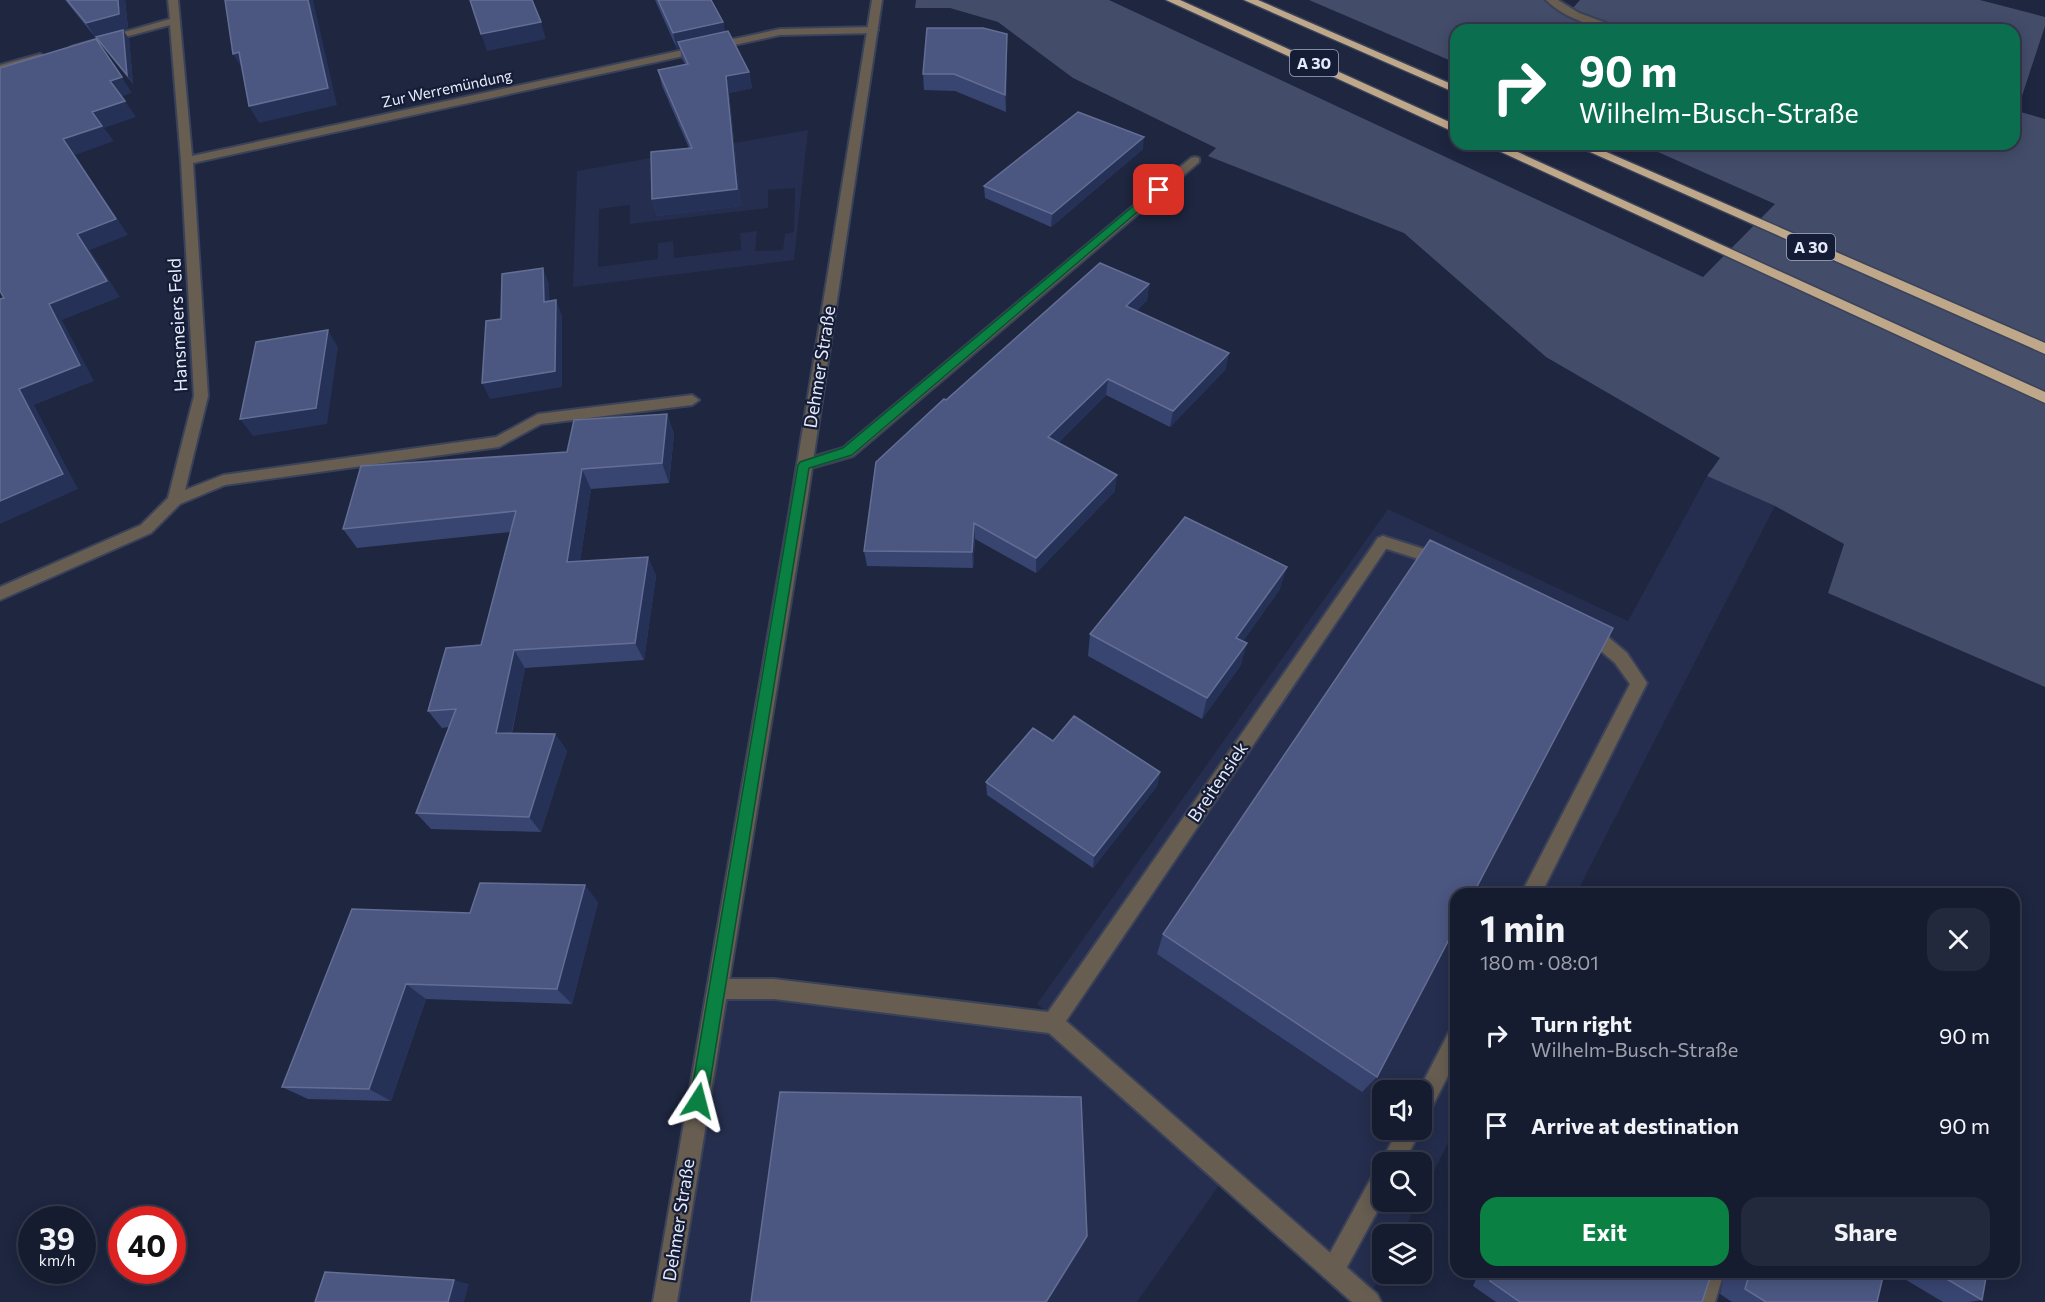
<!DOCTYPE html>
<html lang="en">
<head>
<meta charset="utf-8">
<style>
  :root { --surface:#161c30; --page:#23293c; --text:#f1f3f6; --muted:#9ea1ab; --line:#353a4c; --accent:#0b8043 }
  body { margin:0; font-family:Commissioner,sans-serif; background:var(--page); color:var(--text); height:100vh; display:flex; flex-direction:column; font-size:22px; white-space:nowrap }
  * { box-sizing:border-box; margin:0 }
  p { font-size:20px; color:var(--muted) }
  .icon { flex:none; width:33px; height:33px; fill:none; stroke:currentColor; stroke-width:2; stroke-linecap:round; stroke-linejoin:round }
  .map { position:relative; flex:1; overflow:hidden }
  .sheet { position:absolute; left:1450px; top:888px; width:570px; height:390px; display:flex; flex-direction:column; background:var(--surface); border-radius:18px; box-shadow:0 3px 15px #0003,0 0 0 2px var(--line) }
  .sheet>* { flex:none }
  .top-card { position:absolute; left:1450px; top:24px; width:570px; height:126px; border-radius:18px; box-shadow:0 3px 15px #0003,0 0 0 2px var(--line); background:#0b6e4f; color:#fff; overflow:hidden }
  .fabs { position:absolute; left:1372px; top:1080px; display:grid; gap:12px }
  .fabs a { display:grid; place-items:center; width:60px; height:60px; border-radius:12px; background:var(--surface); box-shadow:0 3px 15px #0003,0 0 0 2px var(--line); font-size:30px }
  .speed { position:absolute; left:18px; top:1206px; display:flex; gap:12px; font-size:30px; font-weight:700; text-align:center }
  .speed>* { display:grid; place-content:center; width:78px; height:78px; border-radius:50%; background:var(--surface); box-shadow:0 3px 15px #0003,0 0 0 2px var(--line); line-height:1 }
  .speed small { font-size:15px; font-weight:400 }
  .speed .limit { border:9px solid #d22; background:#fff; color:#111 }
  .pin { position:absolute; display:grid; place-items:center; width:51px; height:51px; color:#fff; margin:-26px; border-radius:12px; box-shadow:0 3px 9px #0006 }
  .me { position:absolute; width:66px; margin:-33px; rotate:9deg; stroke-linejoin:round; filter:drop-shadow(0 0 4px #0008) }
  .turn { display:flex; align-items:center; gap:21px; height:126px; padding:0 30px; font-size:27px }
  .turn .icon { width:78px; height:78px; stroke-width:2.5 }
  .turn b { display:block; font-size:42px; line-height:51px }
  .round { display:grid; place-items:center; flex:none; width:63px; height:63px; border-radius:18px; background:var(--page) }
  .overview { display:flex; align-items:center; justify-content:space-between; height:102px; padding:0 30px }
  h1 { font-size:36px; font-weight:700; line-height:45px }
  .cta { display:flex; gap:12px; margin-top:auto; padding:12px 30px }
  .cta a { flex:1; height:69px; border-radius:18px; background:var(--accent); color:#fff; font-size:24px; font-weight:700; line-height:69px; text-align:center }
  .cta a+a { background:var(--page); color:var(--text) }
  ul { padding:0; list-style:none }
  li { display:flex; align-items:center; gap:18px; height:90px; padding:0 30px }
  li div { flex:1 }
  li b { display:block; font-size:22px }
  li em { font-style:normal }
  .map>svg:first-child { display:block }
</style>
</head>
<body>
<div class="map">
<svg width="2045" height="1302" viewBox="0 0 2045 1302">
  <rect width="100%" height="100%" fill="#1e2640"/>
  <path fill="#252e4e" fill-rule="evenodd" d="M 808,130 L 794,260 L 573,287 L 577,171 ZM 795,188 L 794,232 L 785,234 L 783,250 L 755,251 L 757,231 L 740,233 L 741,250 L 674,258 L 673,241 L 658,243 L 658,259 L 598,267 L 599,209 L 630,205 L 630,224 L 768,208 L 768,190 Z
    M 1707,476 L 1775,506 L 1576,894 L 1456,894 L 1456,1127 L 1422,1195 L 1422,1162 L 1383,1162 L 1383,1202 L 1418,1202 L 1402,1234 L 1383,1234 L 1383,1271 L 1372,1292 L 1037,1004 L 1388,509 L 1628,621 ZM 1383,1090 L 1422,1090 L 1422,1130 L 1383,1130 Z
    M 722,995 L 1047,1030 L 1220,1184 L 1137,1302 L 676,1302 Z"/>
  <path fill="#434c69" d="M 916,0 L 1109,0 L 1703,277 L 1775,204 L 1640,144 L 2014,144 L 2014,30 L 1456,30 L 1456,63 L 1309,0 L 1554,0 L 1572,9 L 1580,0 L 1980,0 L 2045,17 L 2045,26 L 2017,111 L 2045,119 L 2045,687 L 1828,593 L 1844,544 L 1775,506 L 1707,476 L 1720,458 L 1546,357 L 1404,233 L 1208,156 L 1216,148 L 1073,78 L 998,22 L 950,8 L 915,8 Z"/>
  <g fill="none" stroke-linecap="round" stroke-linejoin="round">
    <g stroke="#3a425a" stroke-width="4">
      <path id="service" d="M 1383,536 L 1446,556 L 1448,560 L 1446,564 L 1440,566 L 1378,546 L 1375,542 L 1378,538 Z
        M 1588,623 L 1594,625 L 1627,653 L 1647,683 L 1541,894 L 1521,894 L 1630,684 L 1615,663 L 1582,635 L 1580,630 L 1582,625 Z
        M 1456,1029 L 1456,1060 L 1429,1113 L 1422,1117 L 1422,1090 L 1419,1090 L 1449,1032 Z
        M 1398,1130 L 1421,1130 L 1404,1162 L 1383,1162 L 1383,1167 L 1381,1162 Z
        M 1383,1168 L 1383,1201 L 1341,1278 L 1333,1281 L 1325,1278 L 1322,1270 L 1325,1262 L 1375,1171 Z
        M 1702,1272 L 1724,1272 L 1715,1302 L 1691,1302 Z"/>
    </g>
    <g stroke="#3a425a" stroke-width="4">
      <path id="minor" d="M 168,0 L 178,0 L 192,156 L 780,29 L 873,27 L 878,30 L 873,33 L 780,35 L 193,163 L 208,396 L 185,490 L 223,475 L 496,437 L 538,414 L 692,395 L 699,400 L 692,405 L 541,424 L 499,447 L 225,485 L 180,504 L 151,533 L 0,600 L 0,587 L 141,525 L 168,498 L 194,396 L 181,161 L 170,25 L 76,50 L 71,47 L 170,19 Z
        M 1546,0 L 1558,0 L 1579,13 L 1625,30 C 1599,30 1565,19 1546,0 Z
        M 40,54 L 45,57 L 44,59 L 0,71 L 0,65 Z
        M 1195,157 L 1199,158 L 1199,162 L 853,456 L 804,470 L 799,469 L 797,465 L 799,461 L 843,448 L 1191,158 Z
        M 1383,536 L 1388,538 L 1391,542 L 1388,546 L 1066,1021 L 1377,1294 L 1381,1302 L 1352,1302 L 1049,1033 L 774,999 L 717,999 L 710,996 L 707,989 L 710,982 L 717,979 L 774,979 L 1048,1012 L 1378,538 Z"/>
    </g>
    <g stroke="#3a425a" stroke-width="4">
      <path id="tertiary" d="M 872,0 L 882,0 L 806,508 L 677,1302 L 653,1302 L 790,508 Z"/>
    </g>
    <g stroke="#3a425a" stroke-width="3">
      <path id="motorway" d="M 1166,0 L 1180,0 L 1456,125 L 1456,133 Z
        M 1244,0 L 1258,0 L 1456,86 L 1456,93 Z
        M 1484,144 L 1500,144 L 2045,392 L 2045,403 Z
        M 1572,144 L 1588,144 L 2045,343 L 2045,354 Z"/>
    </g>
    <use href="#service" fill="#675d51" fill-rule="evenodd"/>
    <use href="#minor" fill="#675d51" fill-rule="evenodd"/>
    <use href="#tertiary" fill="#675d51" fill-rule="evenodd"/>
    <use href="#motorway" fill="#bfa78a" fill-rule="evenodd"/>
  </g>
  <path fill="#394571" d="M 65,0 L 125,0 L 128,28 L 95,37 Z
    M 655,0 L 711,0 L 723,22 L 725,32 L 749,72 L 752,88 L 729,93 L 741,206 L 657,216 L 652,199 L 689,148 L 662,86 L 658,70 L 685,64 L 682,59 L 680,48 L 677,49 Z
    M 123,30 L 129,39 L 133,84 L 102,46 L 96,37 Z
    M 1007,34 L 1006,112 L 955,91 L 924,90 L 923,74 Z
    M 1143,149 L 1051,227 L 985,198 L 984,186 Z
    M 1149,284 L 1147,300 L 1137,310 L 1226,369 L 1170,427 L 1106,395 L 1058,443 L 1115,491 L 1036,573 L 975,539 L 973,568 L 867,566 L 864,551 L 946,400 Z
    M 667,414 L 674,434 L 669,483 L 591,489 L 580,561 L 648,557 L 656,576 L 644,660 L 525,668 L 512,733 L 555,734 L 567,751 L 541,832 L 431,829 L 416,813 L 449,727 L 442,728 L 428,711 L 481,645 L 511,532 L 357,548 L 343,529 L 567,452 Z
    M 1280,589 L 1243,641 L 1241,665 L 1202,719 L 1088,656 L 1090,634 Z
    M 1160,772 L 1157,786 L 1093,868 L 987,795 L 986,782 Z
    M 598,902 L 572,1004 L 426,999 L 391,1101 L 308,1099 L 282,1087 L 470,913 Z
    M 1163,934 L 1377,1077 L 1362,1092 L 1157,954 Z
    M 1479,1272 L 1722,1272 L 1722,1273 L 1710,1276 L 1702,1302 L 1496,1302 L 1473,1286 Z
    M 1725,1272 L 1884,1272 L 1877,1302 L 1732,1302 L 1720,1294 Z
    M 1893,1272 L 1987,1272 L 1982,1300 L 1969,1302 L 1943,1302 Z"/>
  <path fill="#263157" d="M 118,0 L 125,0 L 128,28 L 95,37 L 86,23 Z
    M 308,0 L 313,0 L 337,105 L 259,123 L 249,106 Z
    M 541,22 L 546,39 L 487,51 L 481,34 Z
    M 723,22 L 726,38 L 678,42 L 680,48 L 677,49 L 673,33 Z
    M 123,30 L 129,39 L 133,84 L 127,75 Z
    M 1007,34 L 1007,51 L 1006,112 L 1005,95 Z
    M 239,52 L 243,70 L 233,54 Z
    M 749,72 L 752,88 L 729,93 L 741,206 L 657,216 L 652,199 L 737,189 L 726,76 Z
    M 122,77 L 132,93 L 120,97 L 110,81 Z
    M 125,101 L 136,117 L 104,128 L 114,141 L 75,155 L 128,235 L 90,250 L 120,297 L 62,320 L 94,381 L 34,405 L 78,489 L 0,524 L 0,501 L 19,389 L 49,304 L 63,139 L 92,112 Z
    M 1144,137 L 1143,149 L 1051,227 L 1052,214 Z
    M 543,268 L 549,284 L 550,318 L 544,302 Z
    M 1149,284 L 1147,300 L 1125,322 L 1126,306 Z
    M 556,300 L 562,316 L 562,387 L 490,399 L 482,383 Z
    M 328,330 L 338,347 L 327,424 L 253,436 L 240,419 Z
    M 1229,353 L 1226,369 L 1170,427 L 1173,411 Z
    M 1108,379 L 1106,395 L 1048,453 L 1048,437 Z
    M 667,414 L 674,434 L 669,483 L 662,463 Z
    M 582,469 L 591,489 L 577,580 L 567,562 Z
    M 1117,475 L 1115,491 L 1036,573 L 1036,558 Z
    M 974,523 L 975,539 L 973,568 L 972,552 Z
    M 648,557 L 656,576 L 644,660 L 635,643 Z
    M 1287,567 L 1280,589 L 1230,659 L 1236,638 Z
    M 1247,643 L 1241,665 L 1202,719 L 1207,698 Z
    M 514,650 L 525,668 L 508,749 L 496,733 Z
    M 555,734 L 567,751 L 541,832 L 529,817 Z
    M 1160,772 L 1157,786 L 1093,868 L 1094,856 Z
    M 585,885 L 598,902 L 572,1004 L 557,989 Z
    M 406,984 L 426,999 L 391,1101 L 369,1089 Z
    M 1087,1236 L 1085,1244 L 1048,1302 L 1046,1302 Z
    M 454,1280 L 469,1284 L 464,1302 L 448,1302 Z"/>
  <path fill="#4b5780" stroke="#646e94" stroke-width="1.5" d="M 67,0 L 118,0 L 119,14 L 86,23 Z
    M 225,0 L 308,0 L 328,88 L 249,106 L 239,52 L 233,54 Z
    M 470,0 L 532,0 L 541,22 L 481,34 Z
    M 658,0 L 711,0 L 723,22 L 673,33 Z
    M 927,28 L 983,28 L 1007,34 L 1005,95 L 954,74 L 923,74 Z
    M 123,30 L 127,75 L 96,37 Z
    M 728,31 L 749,72 L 726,76 L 737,189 L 652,199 L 651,152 L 692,148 L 658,70 L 688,64 L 678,42 Z
    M 96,39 L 122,77 L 110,81 L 125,101 L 92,112 L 102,126 L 63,139 L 116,219 L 77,234 L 107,281 L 49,304 L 80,365 L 19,389 L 63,474 L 0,501 L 0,299 L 4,298 L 0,291 L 0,68 Z
    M 1078,112 L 1144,137 L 1052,214 L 984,186 Z
    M 1100,263 L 1149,284 L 1126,306 L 1229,353 L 1173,411 L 1108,379 L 1048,437 L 1117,475 L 1036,558 L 974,523 L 972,552 L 864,551 L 876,462 L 944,399 L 946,400 Z
    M 543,268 L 544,302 L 556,300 L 555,371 L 482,383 L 486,321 L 501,319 L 502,274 Z
    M 328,330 L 316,408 L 240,419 L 256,342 Z
    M 667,414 L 662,463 L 582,469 L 567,562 L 648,557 L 635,643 L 514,650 L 496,733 L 555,734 L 529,817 L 416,813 L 456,709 L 428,711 L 446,648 L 481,645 L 516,511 L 343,529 L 361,466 L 567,452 L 574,420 Z
    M 1185,517 L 1287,567 L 1236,638 L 1247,643 L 1207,698 L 1090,634 Z
    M 1430,540 L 1613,628 L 1473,894 L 1456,894 L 1456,926 L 1377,1077 L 1163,934 Z
    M 1074,716 L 1160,772 L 1094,856 L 986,782 L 1033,728 L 1053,741 Z
    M 480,883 L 585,885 L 557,989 L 406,984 L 369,1089 L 282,1087 L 352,909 L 470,913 Z
    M 780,1092 L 1081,1097 L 1087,1236 L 1046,1302 L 751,1302 Z
    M 325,1272 L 454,1280 L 448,1302 L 315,1302 Z
    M 1493,1272 L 1712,1272 L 1702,1302 L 1520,1302 L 1490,1281 Z
    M 1750,1272 L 1884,1272 L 1877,1302 L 1766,1302 L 1745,1289 Z
    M 1935,1272 L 1987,1272 L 1982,1300 Z"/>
  <path fill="#0b8043" stroke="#07532c" stroke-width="1.5" d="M 1155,188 L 1163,190 L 852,455 L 809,468 L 707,1101 L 704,1107 L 698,1110 L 692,1107 L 690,1101 L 798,465 L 800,462 L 843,448 Z"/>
  <g text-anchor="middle" stroke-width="4.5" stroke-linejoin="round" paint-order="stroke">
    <g font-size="15" fill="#e5ebfc" stroke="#151c35">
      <text transform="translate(447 89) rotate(-12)" y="5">Zur Werremündung</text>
    </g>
    <g fill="#151c35" stroke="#a7adc0" stroke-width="1.5">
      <rect x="1290" y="50" width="48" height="26" rx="4.5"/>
      <rect x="1787" y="234" width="48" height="26" rx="4.5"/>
    </g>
    <g font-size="16" font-weight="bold" fill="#e5ebfc">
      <text x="1314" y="69">A 30</text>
      <text x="1811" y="253">A 30</text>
    </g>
    <g font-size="18" fill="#e5ebfc" stroke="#151c35">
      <text transform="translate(178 325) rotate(-93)" y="6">Hansmeiers Feld</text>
      <text transform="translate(820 367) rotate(-81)" y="6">Dehmer Straße</text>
      <text transform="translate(1218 782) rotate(-56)" y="6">Breitensiek</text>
      <text transform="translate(679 1220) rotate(-81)" y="6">Dehmer Straße</text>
    </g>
  </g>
</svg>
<div class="fabs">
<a><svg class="icon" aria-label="sound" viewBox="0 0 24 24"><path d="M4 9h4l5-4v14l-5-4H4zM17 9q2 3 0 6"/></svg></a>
<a><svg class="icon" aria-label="search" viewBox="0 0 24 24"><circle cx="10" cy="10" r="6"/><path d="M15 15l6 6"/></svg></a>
<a><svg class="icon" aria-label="layers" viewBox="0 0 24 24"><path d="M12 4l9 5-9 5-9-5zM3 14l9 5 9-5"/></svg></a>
</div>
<div class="speed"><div>39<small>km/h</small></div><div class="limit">40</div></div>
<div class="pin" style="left:1159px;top:190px;background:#d93025"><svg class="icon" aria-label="arrive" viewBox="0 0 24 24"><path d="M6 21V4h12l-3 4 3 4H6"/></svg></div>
<svg class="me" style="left:698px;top:1101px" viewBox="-20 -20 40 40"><path d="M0-17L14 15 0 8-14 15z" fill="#0b8043" stroke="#fff" stroke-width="4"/></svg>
<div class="top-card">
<div class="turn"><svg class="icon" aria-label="right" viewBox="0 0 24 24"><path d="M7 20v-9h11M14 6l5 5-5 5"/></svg><div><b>90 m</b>Wilhelm-Busch-Straße</div></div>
</div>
<section class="sheet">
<div class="overview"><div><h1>1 min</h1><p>180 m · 08:01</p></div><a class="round"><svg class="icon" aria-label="close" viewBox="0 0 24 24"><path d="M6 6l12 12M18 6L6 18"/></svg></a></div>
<ul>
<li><svg class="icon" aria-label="right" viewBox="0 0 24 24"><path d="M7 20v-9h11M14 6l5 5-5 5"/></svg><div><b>Turn right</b><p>Wilhelm-Busch-Straße</p></div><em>90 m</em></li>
<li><svg class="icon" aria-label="arrive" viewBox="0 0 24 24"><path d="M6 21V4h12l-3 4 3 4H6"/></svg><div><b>Arrive at destination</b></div><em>90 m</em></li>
</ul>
<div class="cta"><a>Exit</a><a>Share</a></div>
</section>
</div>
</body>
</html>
